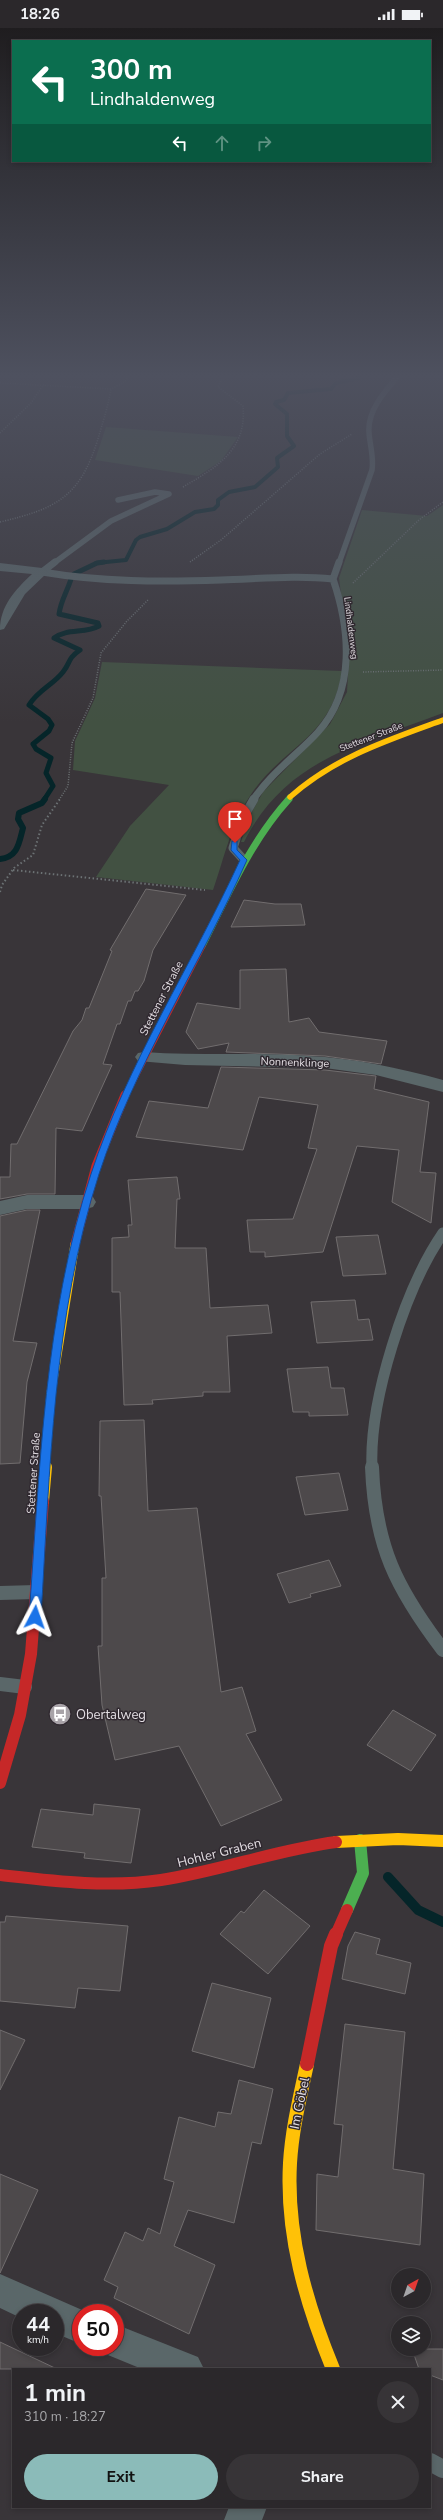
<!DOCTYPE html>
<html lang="en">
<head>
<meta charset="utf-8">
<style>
  :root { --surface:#2b282b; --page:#373437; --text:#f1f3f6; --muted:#a6a6a9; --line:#474447; --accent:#8bbbb9 }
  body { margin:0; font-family:"Nunito Sans",sans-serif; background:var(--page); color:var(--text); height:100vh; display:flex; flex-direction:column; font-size:15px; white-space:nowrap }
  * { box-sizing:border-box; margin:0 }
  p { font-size:13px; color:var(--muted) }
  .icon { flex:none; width:22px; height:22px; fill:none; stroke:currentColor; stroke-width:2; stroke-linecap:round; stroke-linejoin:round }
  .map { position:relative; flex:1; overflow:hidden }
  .side { position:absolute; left:12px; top:2340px; width:419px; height:140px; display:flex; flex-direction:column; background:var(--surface); border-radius:0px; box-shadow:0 2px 6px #0003,0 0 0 1px var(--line) }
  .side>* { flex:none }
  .banner { position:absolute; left:12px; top:12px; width:419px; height:122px; border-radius:0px; box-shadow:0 2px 6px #0003,0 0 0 1px var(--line); background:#0b6e4f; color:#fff; overflow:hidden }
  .needle { width:26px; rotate:40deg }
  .buttons { position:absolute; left:391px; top:2240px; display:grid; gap:8px }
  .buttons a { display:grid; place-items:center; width:40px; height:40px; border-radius:50%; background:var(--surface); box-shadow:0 2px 6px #0003,0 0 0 1px var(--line); font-size:20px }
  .speed { position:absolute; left:12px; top:2276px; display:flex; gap:8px; font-size:20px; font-weight:700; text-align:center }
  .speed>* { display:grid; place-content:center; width:52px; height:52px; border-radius:50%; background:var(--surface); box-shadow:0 2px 6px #0003,0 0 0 1px var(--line); line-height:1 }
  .speed small { font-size:10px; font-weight:400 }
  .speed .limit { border:6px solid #d22; background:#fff; color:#111 }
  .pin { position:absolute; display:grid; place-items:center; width:34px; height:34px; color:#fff; margin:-41px -17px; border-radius:50% 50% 50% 0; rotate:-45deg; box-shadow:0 0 4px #0007 }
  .pin .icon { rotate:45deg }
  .me { position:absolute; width:44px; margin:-22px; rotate:4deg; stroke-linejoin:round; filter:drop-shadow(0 0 3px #0008) }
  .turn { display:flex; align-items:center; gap:14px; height:84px; padding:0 12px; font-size:18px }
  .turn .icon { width:52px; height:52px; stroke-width:2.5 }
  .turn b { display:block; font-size:28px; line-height:34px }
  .lanes { display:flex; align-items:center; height:38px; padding:0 12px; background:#0003; justify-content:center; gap:20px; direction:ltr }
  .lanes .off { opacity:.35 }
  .round { display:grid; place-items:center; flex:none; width:42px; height:42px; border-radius:21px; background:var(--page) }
  .headline { display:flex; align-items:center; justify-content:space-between; height:68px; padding:0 12px }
  h1 { font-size:24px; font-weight:700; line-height:30px }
  .action { display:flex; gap:8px; margin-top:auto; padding:8px 12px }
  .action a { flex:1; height:46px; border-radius:24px; background:var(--accent); color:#111; font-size:16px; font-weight:700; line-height:46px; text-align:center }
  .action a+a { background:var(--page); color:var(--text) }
  .status { display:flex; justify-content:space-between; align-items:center; height:28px; padding:0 20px; background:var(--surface); direction:ltr }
  .status svg { height:11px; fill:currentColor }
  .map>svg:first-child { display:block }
</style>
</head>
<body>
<div class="status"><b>18:26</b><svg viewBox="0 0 49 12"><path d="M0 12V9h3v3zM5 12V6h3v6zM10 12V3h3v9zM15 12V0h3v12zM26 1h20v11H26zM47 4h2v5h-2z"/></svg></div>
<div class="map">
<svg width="443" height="2492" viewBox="0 0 443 2492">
  <rect width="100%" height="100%" fill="#393539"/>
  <path fill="#425142" d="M 106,399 L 238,409 L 221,433 L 198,448 L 95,432 Z
    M 443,477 L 443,685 C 362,716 286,730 244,814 L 241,814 L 249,789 L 263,764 L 330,696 L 347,664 L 349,630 L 339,550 L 362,482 L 427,488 Z
    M 102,634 L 342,643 C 332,711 281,719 250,768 C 231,796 224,831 213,862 L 96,849 L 130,798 L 169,757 L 73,742 L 75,713 L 95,670 Z"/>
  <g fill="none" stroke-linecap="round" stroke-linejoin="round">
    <path stroke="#052529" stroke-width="4" d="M 96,535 L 126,532 L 136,512 L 140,509 L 167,501 L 195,484 L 214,481 L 218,477 L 218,472 L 229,464 L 255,459 L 278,439 L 277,430 L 294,418 L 287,408 L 287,386 L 275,376 L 276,374 L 284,372 L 288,365 L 331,361 L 336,355 L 358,350 L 357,346"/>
    <path stroke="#052529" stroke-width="5" d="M 74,546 L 97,535 L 104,534
      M 44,772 L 53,758 L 46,745 L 51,730 L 36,721 L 33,716 L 49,703 L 52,697 L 48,691 L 29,677 C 38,662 53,657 63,644 C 71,634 67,631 80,622 L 54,610 C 67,600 85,606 99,598 L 98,595 L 59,586 C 61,572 67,564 71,551"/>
    <path stroke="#052529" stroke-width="6" d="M 0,831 C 18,829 19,815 23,800 L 18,791 L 19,785 L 42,775 L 45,771"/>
    <path stroke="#052529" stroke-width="10" d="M 388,1849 L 418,1882 L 443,1894"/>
  </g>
  <path fill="#4d494b" stroke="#716d6e" d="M 146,861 L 186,867 L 153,922 L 144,953 L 138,963 L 135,963 L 131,973 L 128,973 L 120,996 L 117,996 L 103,1036 L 112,1037 L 82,1103 L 56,1100 L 55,1166 L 27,1166 L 0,1171 L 0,1149 L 10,1149 L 11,1116 L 17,1116 L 73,1003 L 82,992 L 86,980 L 89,980 L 112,923 L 110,922 Z
    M 244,872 L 275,876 L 301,876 L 305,897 L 231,899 Z
    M 286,941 L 289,994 L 309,990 L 319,1004 L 387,1013 L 381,1036 L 325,1028 L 226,1024 L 229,1015 L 198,1021 L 186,1004 L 197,975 L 240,981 L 240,942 Z
    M 221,1039 L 325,1042 L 376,1048 L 374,1061 L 429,1074 L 420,1144 L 436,1145 L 431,1195 L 392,1174 L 399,1122 L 357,1118 L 323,1224 L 265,1229 L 265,1224 L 250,1224 L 247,1192 L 293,1191 L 317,1121 L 308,1120 L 318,1077 L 259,1069 L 243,1122 L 136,1109 L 149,1073 L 208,1080 Z
    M 177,1149 L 180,1171 L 177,1171 L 175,1220 L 206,1220 L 210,1280 L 268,1277 L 272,1305 L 227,1308 L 230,1364 L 203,1364 L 203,1368 L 152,1372 L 153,1376 L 124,1377 L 120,1264 L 112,1264 L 112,1210 L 129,1209 L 128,1197 L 132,1197 L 128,1152 Z
    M 27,1182 L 40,1182 L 13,1313 L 37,1315 L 27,1354 L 20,1435 L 0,1436 L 0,1188 Z
    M 378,1207 L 386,1246 L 343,1248 L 336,1209 Z
    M 355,1272 L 358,1292 L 369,1291 L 373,1312 L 317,1315 L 311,1274 Z
    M 328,1339 L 331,1360 L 344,1360 L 348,1387 L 309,1388 L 309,1384 L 293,1384 L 287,1341 Z
    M 144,1392 L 148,1483 L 197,1480 L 221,1664 L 242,1659 L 256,1703 L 246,1706 L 282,1772 L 221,1798 L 179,1718 L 115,1732 L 102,1677 L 98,1618 L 102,1618 L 102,1550 L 106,1550 L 101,1468 L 99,1468 L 100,1393 Z
    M 339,1445 L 348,1482 L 305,1487 L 296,1449 Z
    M 329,1532 L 341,1558 L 310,1566 L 311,1569 L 289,1575 L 277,1546 Z
    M 393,1682 L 436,1707 L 411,1743 L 367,1717 Z
    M 94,1776 L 140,1781 L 131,1835 L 84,1830 L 85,1825 L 32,1819 L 41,1781 L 93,1787 Z
    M 264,1862 L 310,1898 L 268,1946 L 220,1906 L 241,1883 L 244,1885 Z
    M 6,1888 L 128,1898 L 120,1963 L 78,1960 L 75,1980 L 0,1973 L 0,1894 L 5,1894 Z
    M 355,1904 L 380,1911 L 376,1926 L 411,1935 L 405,1966 L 342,1951 L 348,1918 Z
    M 212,1955 L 271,1970 L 254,2040 L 192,2023 Z
    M 345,1996 L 405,2004 L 393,2141 L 424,2146 L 420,2217 L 316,2202 L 317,2146 L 338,2149 L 343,2097 L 334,2096 Z
    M 0,2002 L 25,2012 L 0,2062 Z
    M 239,2052 L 273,2061 L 261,2116 L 252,2114 L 234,2195 L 188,2182 L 174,2218 L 215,2237 L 189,2306 L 114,2270 L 118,2259 L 104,2252 L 125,2204 L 143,2213 L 148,2200 L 160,2206 L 174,2154 L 164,2151 L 179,2089 L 215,2099 L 218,2084 L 231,2086 Z
    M 0,2146 L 38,2162 L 0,2245 Z
    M 0,2314 L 57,2341 L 0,2341 Z
    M 412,2321 L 443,2321 L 443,2352 L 430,2347 L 430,2341 L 419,2341 Z"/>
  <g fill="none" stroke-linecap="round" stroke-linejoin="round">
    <path stroke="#6c7274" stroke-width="1.5" stroke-dasharray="1 1.5" stroke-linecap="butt" d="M 0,355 L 111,361 L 123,355 L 132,346
      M 0,405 L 31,375 L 44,356
      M 183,459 C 217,439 247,422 243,378 L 218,359 L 221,352 L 230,346
      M 0,494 C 55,481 79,470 97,414 C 102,397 108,379 111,361
      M 190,534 L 221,512 L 320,426 L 352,406
      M 353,555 L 419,492 L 443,474
      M 363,644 L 443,642
      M 59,772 L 68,758 L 72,715 L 93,670 L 101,625 L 127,593 L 149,571"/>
    <path stroke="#6c7274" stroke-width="2" stroke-dasharray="1.5 2.5" stroke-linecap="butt" d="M 13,842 L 205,862
      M 0,864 L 2,857 L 14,840 L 33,827 L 42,797 L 60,771"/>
    <path stroke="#5a6769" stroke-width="5.5" d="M 54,535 L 111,493 L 169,466 L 155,464 L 118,472
      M 339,535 L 372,442 C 374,429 370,418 369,405 C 367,382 386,362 400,346"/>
    <path stroke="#5a6769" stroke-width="7" d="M 42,544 C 101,554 161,554 221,552 C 258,551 296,547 333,551
      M 42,544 L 55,534
      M 333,551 L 339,534
      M 253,772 C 271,745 297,727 318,704 C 356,662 350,601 333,551"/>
    <path stroke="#5a6769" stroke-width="9" d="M 244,832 L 233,820 L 242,792 L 254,771"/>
    <path stroke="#5a6769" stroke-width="11" d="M 372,1440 C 369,1373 405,1260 443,1205"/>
    <path stroke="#5a6769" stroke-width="14" d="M 372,1439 C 375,1518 396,1560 443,1622
      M 0,1565 L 36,1564
      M 0,1656 L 25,1659"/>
    <path stroke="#5a6769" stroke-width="18" d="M 430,2434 L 443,2441"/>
    <path fill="#5a6769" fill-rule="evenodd" d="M 0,535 L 42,540 L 48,544 L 25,566 L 4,601 L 0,602 C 0,578 15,562 32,546 L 0,543 Z
      M 144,1024 C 199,1028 254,1024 308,1028 C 354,1030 399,1040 443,1052 L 443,1064 L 376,1047 L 325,1040 L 185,1037 L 138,1033 L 135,1029 L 138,1025 Z
      M 27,1167 L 86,1167 L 93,1169 L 96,1174 L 93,1179 L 86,1181 L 27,1181 L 0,1187 L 0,1173 Z
      M 0,2246 L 89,2285 L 81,2285 L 81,2316 L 55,2305 L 55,2285 L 21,2285 L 21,2290 L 0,2280 Z
      M 115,2296 L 198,2329 L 204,2341 L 142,2341 L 103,2325 L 100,2319 L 115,2319 Z
      M 229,2479 L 267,2479 L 262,2492 L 224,2492 Z"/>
    <path stroke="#4caf50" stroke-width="5.5" d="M 288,772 L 290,769"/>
    <path stroke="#4caf50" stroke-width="7" d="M 202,918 C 228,867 250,814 289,771"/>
    <path stroke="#4caf50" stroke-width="12" d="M 347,1882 L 363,1845 L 360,1812"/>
    <path stroke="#ffc107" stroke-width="5.5" d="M 290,769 C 335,729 388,712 443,692"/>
    <path stroke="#ffc107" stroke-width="9" d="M 45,1440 L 51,1365 L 75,1216"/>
    <path stroke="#ffc107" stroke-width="12" d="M 43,1473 L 46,1439
      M 336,1814 L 398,1811 L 443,1813"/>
    <path stroke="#ffc107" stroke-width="14" d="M 307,2036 C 300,2069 292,2101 290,2135 C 286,2207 306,2275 333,2341"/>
    <path stroke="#c62828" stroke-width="7" d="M 125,1068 L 202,918"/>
    <path stroke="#c62828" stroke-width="9" d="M 75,1216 L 96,1138 L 125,1067"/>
    <path stroke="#c62828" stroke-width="12" d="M 0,1755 L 20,1687 L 31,1626 L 43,1473
      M 0,1847 C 53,1853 107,1860 161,1852 C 220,1843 276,1822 336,1814
      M 336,1907 L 347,1882"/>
    <path stroke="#c62828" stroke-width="14" d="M 307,2036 L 331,1918 L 336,1906"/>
  </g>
  <linearGradient id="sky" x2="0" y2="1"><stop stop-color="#1f1d1f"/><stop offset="0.5" stop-color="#4e515f"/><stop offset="1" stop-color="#4e515f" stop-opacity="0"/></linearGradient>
  <rect width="443" height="695" fill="url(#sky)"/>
  <path fill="#1a73e8" stroke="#114b97" d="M 232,813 L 237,813 L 237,822 L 247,832 C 200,937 135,1036 99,1146 C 53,1289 50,1441 41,1589 L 35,1594 L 29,1589 C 40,1441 44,1288 91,1146 C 127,1036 192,937 240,832 L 231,822 Z"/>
  <defs>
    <g id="bus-disc" transform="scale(1.15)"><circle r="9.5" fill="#a8a3a8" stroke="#302930"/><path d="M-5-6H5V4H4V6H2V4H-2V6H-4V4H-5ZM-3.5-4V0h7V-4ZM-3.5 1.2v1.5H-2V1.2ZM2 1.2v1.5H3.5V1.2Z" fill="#fff"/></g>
  </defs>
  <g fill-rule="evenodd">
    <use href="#bus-disc" x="60" y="1686"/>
  </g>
  <g text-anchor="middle" stroke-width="3" stroke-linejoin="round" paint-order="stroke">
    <g font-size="9" fill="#e3dee3" stroke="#302930">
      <text transform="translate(351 600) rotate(83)" y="3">Lindhaldenweg</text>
      <text transform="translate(371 709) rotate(-21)" y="3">Stettener Straße</text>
    </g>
    <g font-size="11" fill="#e3dee3" stroke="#302930">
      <text transform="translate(161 970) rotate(-63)" y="4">Stettener Straße</text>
      <text transform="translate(295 1034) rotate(2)" y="4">Nonnenklinge</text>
      <text transform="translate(33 1445) rotate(-86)" y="4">Stettener Straße</text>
    </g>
    <g font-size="13" fill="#e3dee3" stroke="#302930" text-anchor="start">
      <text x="76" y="1691">Obertalweg</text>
    </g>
    <g font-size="13" fill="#e3dee3" stroke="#302930">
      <text transform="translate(219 1824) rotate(-14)" y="5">Hohler Graben</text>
      <text transform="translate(299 2075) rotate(-78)" y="5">Im Göbel</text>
    </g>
  </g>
</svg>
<div class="buttons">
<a><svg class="needle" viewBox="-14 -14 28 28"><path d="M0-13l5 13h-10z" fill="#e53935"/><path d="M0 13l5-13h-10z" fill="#a6a6a9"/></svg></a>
<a><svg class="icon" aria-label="layers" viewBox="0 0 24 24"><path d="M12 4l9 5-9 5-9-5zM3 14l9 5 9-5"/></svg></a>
</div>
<div class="speed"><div>44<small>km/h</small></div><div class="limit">50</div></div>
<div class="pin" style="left:235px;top:815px;background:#d93025"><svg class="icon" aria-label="arrive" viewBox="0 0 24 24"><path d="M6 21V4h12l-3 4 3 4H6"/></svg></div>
<svg class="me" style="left:35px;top:1589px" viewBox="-20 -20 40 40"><path d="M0-17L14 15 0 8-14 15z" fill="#1a73e8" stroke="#fff" stroke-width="4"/></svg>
<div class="banner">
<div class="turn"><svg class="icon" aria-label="left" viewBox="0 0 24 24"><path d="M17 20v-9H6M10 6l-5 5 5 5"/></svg><div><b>300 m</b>Lindhaldenweg</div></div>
<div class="lanes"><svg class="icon" aria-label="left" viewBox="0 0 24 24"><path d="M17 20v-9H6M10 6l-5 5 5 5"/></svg><svg class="icon off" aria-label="ahead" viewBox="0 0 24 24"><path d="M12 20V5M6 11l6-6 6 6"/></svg><svg class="icon off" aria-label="right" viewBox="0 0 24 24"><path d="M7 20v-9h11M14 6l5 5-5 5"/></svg></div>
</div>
<section class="side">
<div class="headline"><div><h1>1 min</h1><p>310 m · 18:27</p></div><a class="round"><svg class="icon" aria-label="close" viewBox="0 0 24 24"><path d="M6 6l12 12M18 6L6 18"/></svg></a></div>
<div class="action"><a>Exit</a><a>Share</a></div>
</section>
</div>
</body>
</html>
